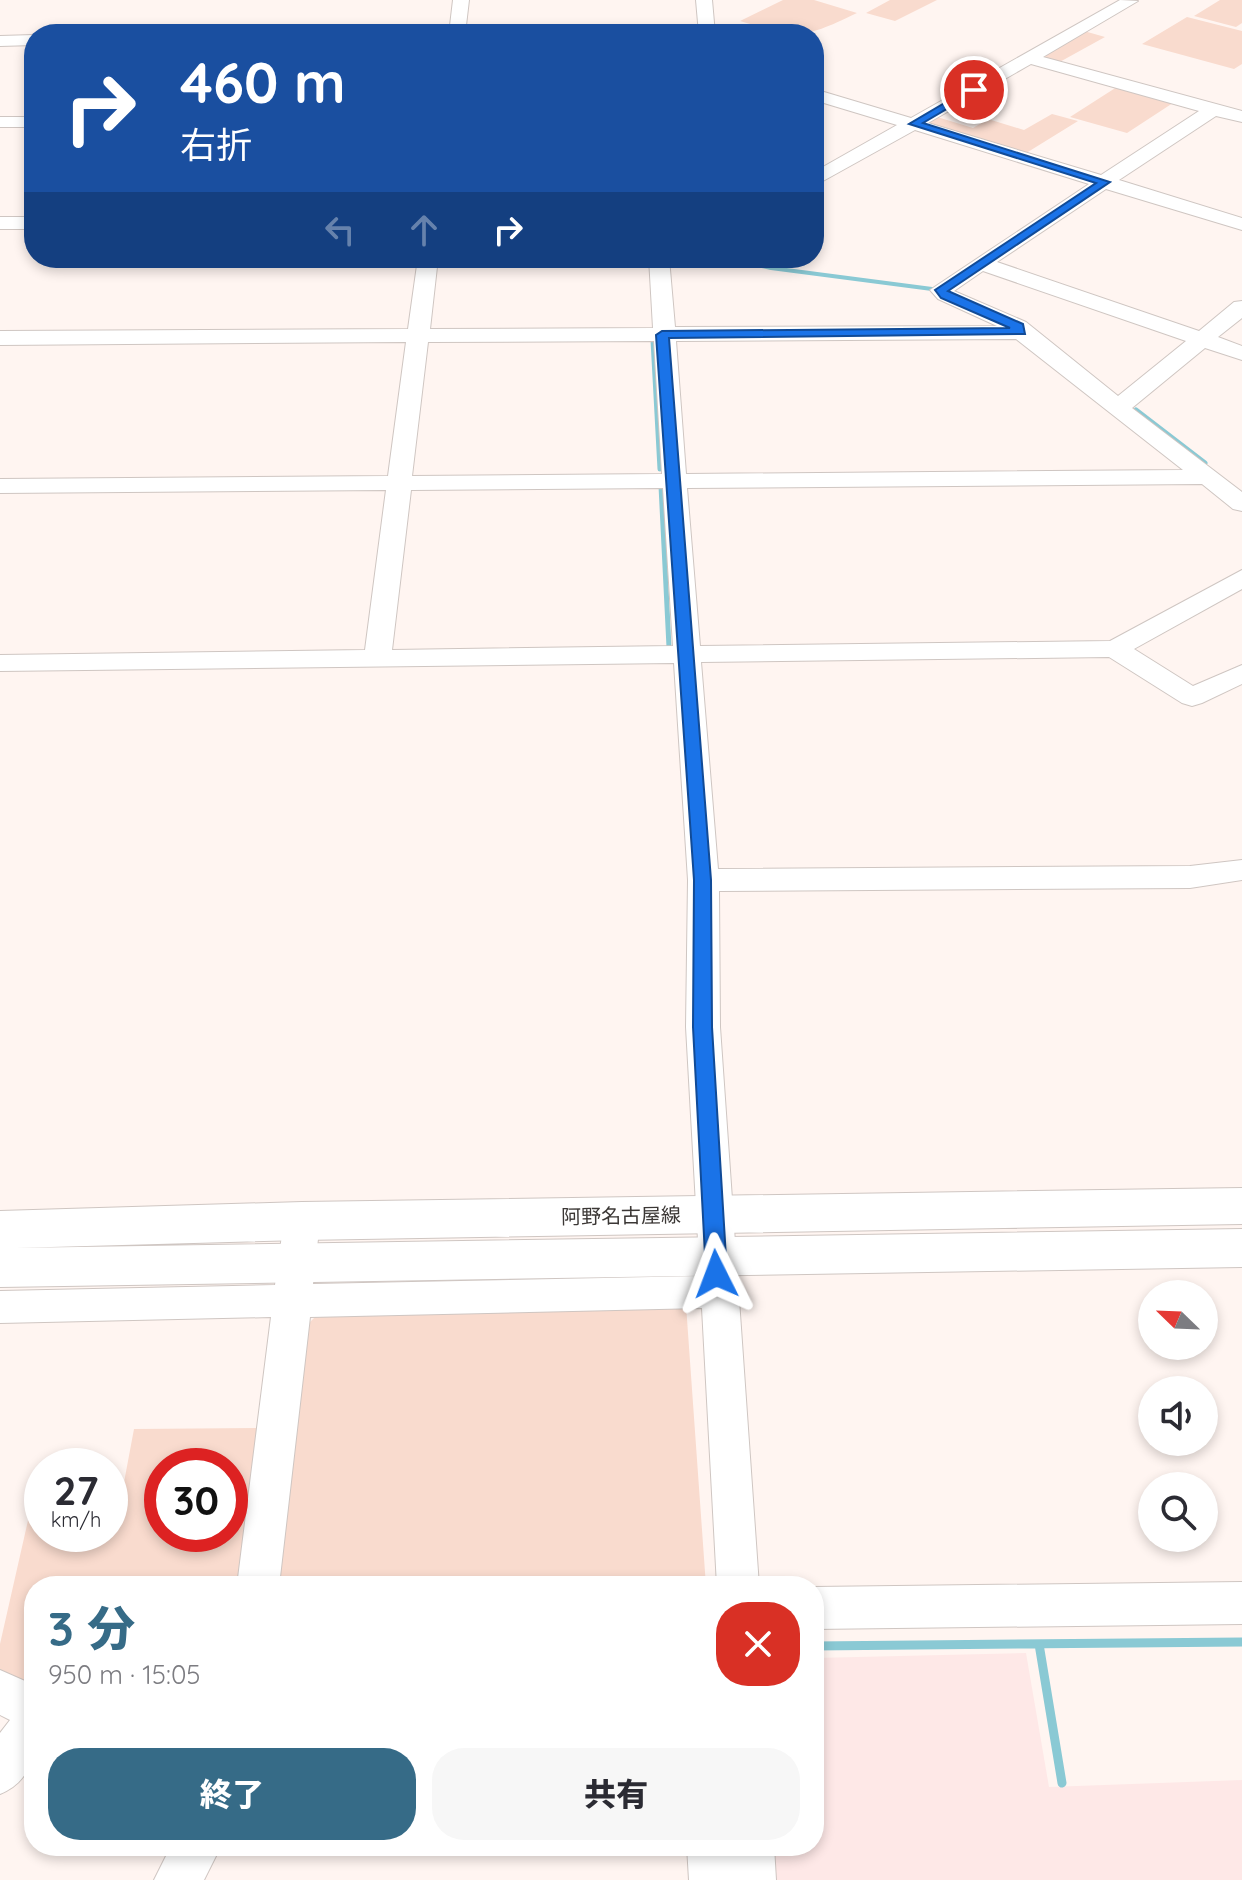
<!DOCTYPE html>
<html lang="ja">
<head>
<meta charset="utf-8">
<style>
  :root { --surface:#fff; --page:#f7f7f7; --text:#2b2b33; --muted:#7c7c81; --accent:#366b87 }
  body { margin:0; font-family:Quicksand,"Noto Sans JP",sans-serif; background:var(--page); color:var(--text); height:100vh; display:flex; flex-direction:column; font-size:30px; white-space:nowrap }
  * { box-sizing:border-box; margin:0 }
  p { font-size:26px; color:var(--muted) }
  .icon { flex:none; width:44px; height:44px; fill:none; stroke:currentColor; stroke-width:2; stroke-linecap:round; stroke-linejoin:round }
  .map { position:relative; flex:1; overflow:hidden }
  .drawer { position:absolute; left:24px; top:1576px; width:800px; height:280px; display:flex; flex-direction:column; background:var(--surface); border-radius:32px; box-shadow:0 4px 12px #0003 }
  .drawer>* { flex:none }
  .banner { position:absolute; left:24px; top:24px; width:800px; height:244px; border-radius:32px; box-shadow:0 4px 12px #0003; background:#1a4fa0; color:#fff; overflow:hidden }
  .needle { width:52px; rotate:293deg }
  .tools { position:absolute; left:1138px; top:1280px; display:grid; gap:16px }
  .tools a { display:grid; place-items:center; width:80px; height:80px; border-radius:50%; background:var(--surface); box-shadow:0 4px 12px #0003; font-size:40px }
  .speed { position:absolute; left:24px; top:1448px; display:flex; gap:16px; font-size:40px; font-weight:700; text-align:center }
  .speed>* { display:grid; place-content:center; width:104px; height:104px; border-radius:50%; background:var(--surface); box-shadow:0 4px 12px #0003; line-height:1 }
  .speed small { font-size:20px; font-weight:400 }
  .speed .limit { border:12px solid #d22; background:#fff; color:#111 }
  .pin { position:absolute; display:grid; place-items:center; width:68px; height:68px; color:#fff; margin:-34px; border:4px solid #fff; border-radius:50%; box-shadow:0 2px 8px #0007 }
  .me { position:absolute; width:88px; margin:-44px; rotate:357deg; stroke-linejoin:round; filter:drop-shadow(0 0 6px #0008) }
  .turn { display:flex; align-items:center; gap:28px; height:168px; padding:0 24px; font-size:36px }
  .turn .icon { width:104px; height:104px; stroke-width:2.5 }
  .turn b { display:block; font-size:56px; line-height:68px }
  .lanes { display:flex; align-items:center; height:76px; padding:0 24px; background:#0003; justify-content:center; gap:40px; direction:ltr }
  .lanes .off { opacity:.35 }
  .round { display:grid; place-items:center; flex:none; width:84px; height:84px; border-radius:32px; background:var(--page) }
  .head { display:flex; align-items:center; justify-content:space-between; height:136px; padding:0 24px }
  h1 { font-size:48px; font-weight:800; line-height:60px; color:var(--accent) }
  .action { display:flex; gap:16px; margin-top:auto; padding:16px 24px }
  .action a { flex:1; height:92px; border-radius:32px; background:var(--accent); color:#fff; font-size:32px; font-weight:800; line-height:92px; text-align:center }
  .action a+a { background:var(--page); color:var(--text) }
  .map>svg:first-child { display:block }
</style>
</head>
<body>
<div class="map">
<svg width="1242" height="1880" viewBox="0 0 1242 1880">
  <rect width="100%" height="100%" fill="#fff5f1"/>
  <path fill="#fee8e7" d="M 1026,1653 L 1049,1787 L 1242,1780 L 1242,1880 L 770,1880 L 768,1846 L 814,1846 L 814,1658 Z"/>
  <path fill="#f9dbce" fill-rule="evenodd" d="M 783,0 L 814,0 L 857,13 C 801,40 799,38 740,21 Z
    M 890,0 L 937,0 L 895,21 L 866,13 Z
    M 1220,0 L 1242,0 L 1242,23 L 1236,27 L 1194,16 Z
    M 1187,17 L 1242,31 L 1242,64 L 1234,69 L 1142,44 Z
    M 1084,31 L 1105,37 L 1056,64 L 1036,59 Z
    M 1120,85 L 1176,101 L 1127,133 L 1070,117 Z
    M 1052,114 L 1078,121 L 1023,155 L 923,124 L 934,116 L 973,128 L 988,119 L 1024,130 Z
    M 686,1305 L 706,1586 L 275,1586 L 308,1324 L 319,1313 Z
    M 268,1428 L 248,1586 L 34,1586 L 34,1696 L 0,1679 L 0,1644 L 34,1494 L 42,1494 L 42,1534 L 110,1534 L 110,1493 L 122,1493 L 134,1429 ZM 162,1466 L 230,1466 L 230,1534 L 162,1534 Z"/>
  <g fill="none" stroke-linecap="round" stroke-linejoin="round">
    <path stroke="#8ac9d4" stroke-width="4" d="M 727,258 L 771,268 L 932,289"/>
    <path stroke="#8ac9d4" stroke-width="5" d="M 653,340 L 660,469
      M 1136,410 L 1205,463
      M 661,486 L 669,647"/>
    <path stroke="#8ac9d4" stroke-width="9" d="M 1039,1644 L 1062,1783
      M 814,1646 L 1242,1642"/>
    <g stroke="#cfc6c2" stroke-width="2">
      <path id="minor" d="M 453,0 L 469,0 L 465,34 L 449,34 Z
        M 696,0 L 712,0 L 715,34 L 699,34 Z
        M 1120,0 L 1138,1 L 1043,57 L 1242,111 L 1242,122 L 1216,116 L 1119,180 L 1242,218 L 1242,230 L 1106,189 L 997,262 L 1199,331 L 1234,302 L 1242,301 L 1242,318 L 1218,337 L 1242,346 L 1242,360 L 1205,348 L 1132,408 L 1242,492 L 1242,511 L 1233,509 L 1202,484 L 687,488 L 700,646 L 1110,641 L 1242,570 L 1242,589 L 1134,649 L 1193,686 L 1242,665 L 1242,684 L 1202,703 L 1192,706 L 1182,703 L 1109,657 L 701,662 L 718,869 L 1190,866 L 1242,860 L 1242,880 L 1190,888 L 719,891 L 720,1027 L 759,1586 L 717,1586 L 702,1308 L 310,1317 L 279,1586 L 237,1586 L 271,1317 L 0,1323 L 0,1291 L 275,1285 L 284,1221 L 289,1210 L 302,1206 L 315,1210 L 320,1221 L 313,1284 L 700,1276 L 686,1027 L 688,880 L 674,663 L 0,671 L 0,655 L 365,650 L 386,490 L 0,493 L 0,479 L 388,476 L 406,342 L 0,345 L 0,331 L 408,329 L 418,258 L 438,258 L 430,329 L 653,328 L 649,258 L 669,258 L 675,327 L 997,326 L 938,299 L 930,290 L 1089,184 L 915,130 L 814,186 L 814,172 L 897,125 L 814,100 L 814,89 L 911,118 ZM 1031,64 L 1199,111 L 1101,175 L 928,123 ZM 983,271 L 1186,341 L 1118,396 L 1026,322 L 954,291 ZM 1016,339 L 1183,470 L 686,474 L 676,341 ZM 654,341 L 662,474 L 412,476 L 428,342 ZM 663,488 L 673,646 L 392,650 L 411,490 Z
        M 34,35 L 34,45 L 0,46 L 0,36 Z
        M 0,117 L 34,117 L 34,127 L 0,127 Z
        M 0,217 L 34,217 L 34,229 L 0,229 Z
        M 1242,1582 L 1242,1624 L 814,1629 L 814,1587 Z
        M 0,1670 L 34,1685 C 34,1727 46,1775 0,1794 L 0,1733 L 10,1720 L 0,1715 Z
        M 171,1846 L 221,1846 L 204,1880 L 154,1880 Z
        M 687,1846 L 774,1846 L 776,1880 L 689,1880 Z"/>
    </g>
    <g stroke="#cfc6c2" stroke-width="2">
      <path id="major" d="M 1242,1188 L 1242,1224 L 302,1240 L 15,1248 L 1242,1229 L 1242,1267 L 0,1287 L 0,1211 L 302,1202 Z"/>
    </g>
    <use href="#minor" fill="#fff" fill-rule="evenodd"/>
    <use href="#major" fill="#fff" fill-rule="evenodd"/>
  </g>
  <path fill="#1a73e8" stroke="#114b97" stroke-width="2" d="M 970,88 L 979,90 L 923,123 L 1110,182 L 948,291 L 1023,324 L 1025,334 L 669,338 L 711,880 L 712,1027 L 727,1274 L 724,1280 L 716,1283 L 709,1280 L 706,1274 L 693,1027 L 694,880 L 656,335 L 662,331 L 1010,328 L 941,298 L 935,290 L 1096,183 L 909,124 Z"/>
  <g text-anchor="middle" stroke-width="8" stroke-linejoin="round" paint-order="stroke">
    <g font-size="20" fill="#3b3735" stroke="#fff">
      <text transform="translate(621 1216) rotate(-1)" y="7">阿野名古屋線</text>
    </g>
  </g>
</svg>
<div class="tools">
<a><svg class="needle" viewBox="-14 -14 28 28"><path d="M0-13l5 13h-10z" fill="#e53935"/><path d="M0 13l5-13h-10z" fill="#7c7c81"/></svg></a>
<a><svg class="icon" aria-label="sound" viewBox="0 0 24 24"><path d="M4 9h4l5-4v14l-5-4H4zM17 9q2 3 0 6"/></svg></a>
<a><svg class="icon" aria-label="search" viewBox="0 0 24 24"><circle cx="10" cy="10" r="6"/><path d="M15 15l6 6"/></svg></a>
</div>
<div class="speed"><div>27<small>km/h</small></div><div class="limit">30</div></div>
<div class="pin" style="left:974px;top:90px;background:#d93025"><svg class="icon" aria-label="arrive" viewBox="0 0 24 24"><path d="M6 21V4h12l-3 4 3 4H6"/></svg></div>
<svg class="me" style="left:716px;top:1274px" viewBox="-20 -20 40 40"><path d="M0-17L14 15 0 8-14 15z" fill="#1a73e8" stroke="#fff" stroke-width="4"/></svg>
<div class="banner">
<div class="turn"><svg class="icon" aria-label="right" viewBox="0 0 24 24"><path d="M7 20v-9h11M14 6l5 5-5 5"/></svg><div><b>460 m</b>右折</div></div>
<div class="lanes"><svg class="icon off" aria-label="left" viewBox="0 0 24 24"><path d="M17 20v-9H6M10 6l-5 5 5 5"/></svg><svg class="icon off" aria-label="ahead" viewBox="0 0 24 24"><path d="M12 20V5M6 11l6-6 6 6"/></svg><svg class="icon" aria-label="right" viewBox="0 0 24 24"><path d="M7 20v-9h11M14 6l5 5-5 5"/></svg></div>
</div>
<section class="drawer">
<div class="head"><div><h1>3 分</h1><p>950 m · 15:05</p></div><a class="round" style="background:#d93025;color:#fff"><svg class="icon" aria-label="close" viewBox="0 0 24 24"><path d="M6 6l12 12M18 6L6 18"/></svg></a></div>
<div class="action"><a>終了</a><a>共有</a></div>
</section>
</div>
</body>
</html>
